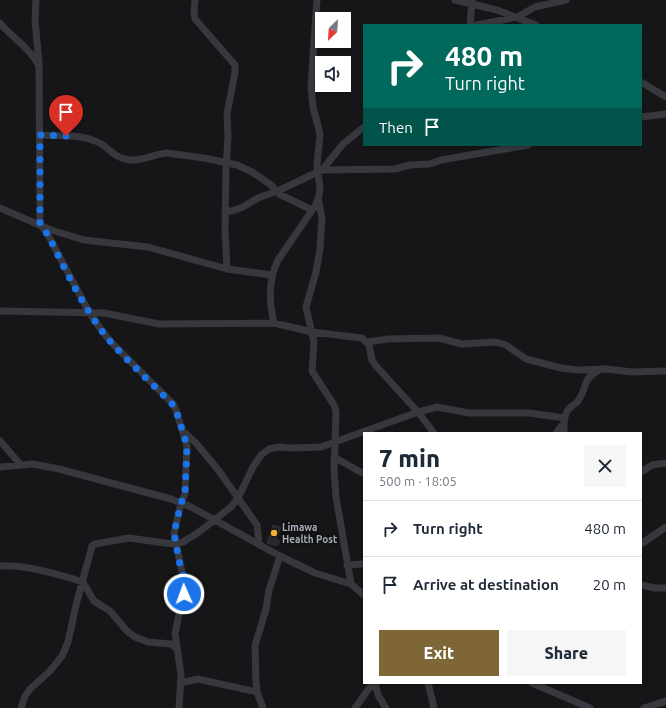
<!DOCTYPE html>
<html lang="en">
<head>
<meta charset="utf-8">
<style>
  :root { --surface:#fff; --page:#f6f6f7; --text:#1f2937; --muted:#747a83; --line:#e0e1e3; --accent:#7e6636 }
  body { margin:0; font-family:Ubuntu,sans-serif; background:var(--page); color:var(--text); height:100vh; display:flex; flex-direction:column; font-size:15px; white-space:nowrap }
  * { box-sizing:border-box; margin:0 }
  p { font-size:13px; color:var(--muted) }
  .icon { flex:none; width:22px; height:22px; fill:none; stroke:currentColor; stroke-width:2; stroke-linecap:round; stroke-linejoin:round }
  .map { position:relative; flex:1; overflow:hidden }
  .drawer { position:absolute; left:363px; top:432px; width:279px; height:252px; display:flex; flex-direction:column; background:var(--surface); border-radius:0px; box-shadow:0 1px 3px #0004 }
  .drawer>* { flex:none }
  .hud { position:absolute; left:363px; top:24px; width:279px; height:122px; border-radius:0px; box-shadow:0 1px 3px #0004; background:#00695c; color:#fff; overflow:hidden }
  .needle { width:26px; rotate:205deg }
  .fabs { position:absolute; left:315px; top:12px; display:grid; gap:8px }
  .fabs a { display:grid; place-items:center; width:36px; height:36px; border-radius:0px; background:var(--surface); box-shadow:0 1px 3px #0004; font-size:20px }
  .pin { position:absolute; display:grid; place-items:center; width:34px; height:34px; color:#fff; margin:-41px -17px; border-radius:50% 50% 50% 0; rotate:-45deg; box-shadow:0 0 4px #0007 }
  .pin .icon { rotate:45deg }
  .me { position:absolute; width:44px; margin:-22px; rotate:358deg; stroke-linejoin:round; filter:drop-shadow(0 0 3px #0008) }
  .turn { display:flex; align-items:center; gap:14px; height:84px; padding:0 16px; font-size:18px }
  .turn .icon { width:52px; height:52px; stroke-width:2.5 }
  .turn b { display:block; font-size:28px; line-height:34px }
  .then { display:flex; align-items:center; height:38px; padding:0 16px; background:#0003; gap:8px; font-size:15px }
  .round { display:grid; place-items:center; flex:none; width:42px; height:42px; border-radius:0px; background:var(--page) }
  .head { display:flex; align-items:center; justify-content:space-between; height:68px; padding:0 16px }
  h1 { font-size:24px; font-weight:800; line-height:30px }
  .button { display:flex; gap:8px; margin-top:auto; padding:8px 16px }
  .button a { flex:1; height:46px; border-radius:0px; background:var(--accent); color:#fff; font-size:16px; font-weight:800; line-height:46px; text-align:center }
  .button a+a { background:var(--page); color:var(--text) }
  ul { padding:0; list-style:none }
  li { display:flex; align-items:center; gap:12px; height:56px; padding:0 16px; border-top:1px solid var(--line) }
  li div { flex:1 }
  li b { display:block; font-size:15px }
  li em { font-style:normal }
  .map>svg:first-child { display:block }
</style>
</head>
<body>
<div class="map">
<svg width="666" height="708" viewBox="0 0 666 708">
  <rect width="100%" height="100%" fill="#161618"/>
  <path fill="#29292c" stroke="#303034" d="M 273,525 L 281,527 L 276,540 L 280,541 L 277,546 L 267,543 Z"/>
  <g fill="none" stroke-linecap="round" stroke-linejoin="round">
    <path stroke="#37383d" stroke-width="7" d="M 36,0 L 35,20 L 39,63 L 40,224 L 48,235 L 89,312 L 100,328 L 110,341 L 173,404 L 176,410 L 187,446 L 185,494 L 181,503 L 174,533 L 185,587 L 175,633 L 181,675 L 179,708
      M 195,0 L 194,12 L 195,19 L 235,65 L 235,72 L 227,114 L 228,137 L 226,168 L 225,229 L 227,269
      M 455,0 L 497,10 L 536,25
      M 0,23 C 13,39 27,45 38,64
      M 470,25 L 472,1
      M 477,25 L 517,17 L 535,7 L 566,0
      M 641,82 L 666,97
      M 641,117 L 666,114
      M 40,135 C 58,136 78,134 95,141 C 109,145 111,158 130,160 C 143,161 154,154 167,153 L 204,158 L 237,165 L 252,172 L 271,185 L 279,194 L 312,210
      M 322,170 L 395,169 L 410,165 L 430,164 L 441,160 L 528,145
      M 318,198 L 322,218 L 320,249 L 316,272 L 306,307 L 314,342 L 312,371 L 334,405 L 336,412 L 334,470 L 336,497 L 351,584
      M 0,208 L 51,230 L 84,240 L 148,247 L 227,269 L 272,275
      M 226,211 L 232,211 L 243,207 L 258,198 L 280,190 L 322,170 L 343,144 L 364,127
      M 0,311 L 104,313 L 159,324 L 274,323 L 312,332 L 362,338 L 369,345 L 372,360 L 376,366 L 418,412 L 434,433
      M 274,323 C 269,301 268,281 278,260 L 315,206 L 319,196 L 320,188 L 317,165 L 320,134 L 313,107 L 311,86 L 317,0
      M 367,342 L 388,339 L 439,338 L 462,344 L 496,342 L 506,345 L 526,359 L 561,368 L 577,370 L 607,369 L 632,372 L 666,371
      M 184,432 L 196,443 L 219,471 L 257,525 L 259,544
      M 556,433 L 564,423
      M 564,433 C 564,424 563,413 571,407 C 573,405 576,404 578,401 C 588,387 581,379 601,369
      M 0,441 L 20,464
      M 334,457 L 364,474
      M 0,467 L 33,464 L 59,469 L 171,499 L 191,507 L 280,556 L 315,573 L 351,584 L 364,595
      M 641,472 L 652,465 L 666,463
      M 641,544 L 666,527
      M 347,565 L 364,564
      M 0,566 C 22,564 61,575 83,582 L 94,601 L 110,611 L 127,631 L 135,637 L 148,642 L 171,644 L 176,648
      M 641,585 L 655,588 L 666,588
      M 180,683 L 198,679 L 257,692
      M 375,683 L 378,695 L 386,708
      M 428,683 L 434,708
      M 532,683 L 590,708
      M 21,708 L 25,696 L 30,689 L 50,671 L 62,656 L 68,642 L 77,601 L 92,546 L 95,544 L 129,538 L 165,543 L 176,544 L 183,542 L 199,532 L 231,507 L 238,498 L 253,467 L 261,455 L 269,449 L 279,447 L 291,448 L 321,447 L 418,412 L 437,407 L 469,413 L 529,413 L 565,418
      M 263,708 L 257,692 L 256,683 L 255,646 L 266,609 L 269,590 L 280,556
      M 355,708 L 373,683
      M 644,708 L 666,701"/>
  </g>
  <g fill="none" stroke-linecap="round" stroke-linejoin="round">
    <path stroke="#1a73e8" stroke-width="7" stroke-dasharray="0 12.6" d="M 66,136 L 40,135 L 40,224 L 48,235 C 66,271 84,310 110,341 C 129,363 152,383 172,404 L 176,410 L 187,446 L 185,494 L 181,503 L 174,533 L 179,561 L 184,578 L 184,594"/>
  </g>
  <circle fill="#f2b134" stroke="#111113" stroke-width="1.5" cx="274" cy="533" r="4"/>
  <g text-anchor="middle" stroke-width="4" stroke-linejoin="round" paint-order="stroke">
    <g font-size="10" font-weight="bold" fill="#a8adb8" stroke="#111113" text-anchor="start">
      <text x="282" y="531">Limawa<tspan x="282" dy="12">Health Post</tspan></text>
    </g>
  </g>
</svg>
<div class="fabs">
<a><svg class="needle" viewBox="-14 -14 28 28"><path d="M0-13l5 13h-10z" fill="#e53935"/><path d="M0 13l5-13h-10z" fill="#747a83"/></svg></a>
<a><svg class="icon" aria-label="sound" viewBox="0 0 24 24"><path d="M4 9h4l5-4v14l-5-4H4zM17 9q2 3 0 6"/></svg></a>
</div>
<div class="pin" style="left:66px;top:136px;background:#d93025"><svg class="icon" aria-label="arrive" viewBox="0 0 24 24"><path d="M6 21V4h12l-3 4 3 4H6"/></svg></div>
<svg class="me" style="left:184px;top:594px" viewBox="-20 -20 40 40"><circle r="17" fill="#1a73e8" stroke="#fff" stroke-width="3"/><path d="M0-11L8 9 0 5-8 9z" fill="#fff"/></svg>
<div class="hud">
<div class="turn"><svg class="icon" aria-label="right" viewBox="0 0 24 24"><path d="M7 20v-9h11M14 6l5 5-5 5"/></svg><div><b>480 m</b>Turn right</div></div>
<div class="then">Then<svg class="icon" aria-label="arrive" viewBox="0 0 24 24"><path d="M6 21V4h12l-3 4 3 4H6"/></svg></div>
</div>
<section class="drawer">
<div class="head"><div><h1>7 min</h1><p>500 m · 18:05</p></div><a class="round"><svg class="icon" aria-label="close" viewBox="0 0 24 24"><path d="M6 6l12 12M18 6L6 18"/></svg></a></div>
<ul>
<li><svg class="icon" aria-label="right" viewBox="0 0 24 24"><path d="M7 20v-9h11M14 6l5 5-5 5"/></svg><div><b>Turn right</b></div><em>480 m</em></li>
<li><svg class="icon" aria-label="arrive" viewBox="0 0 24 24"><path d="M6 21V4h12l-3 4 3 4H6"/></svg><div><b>Arrive at destination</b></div><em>20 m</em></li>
</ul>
<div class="button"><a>Exit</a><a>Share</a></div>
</section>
</div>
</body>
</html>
